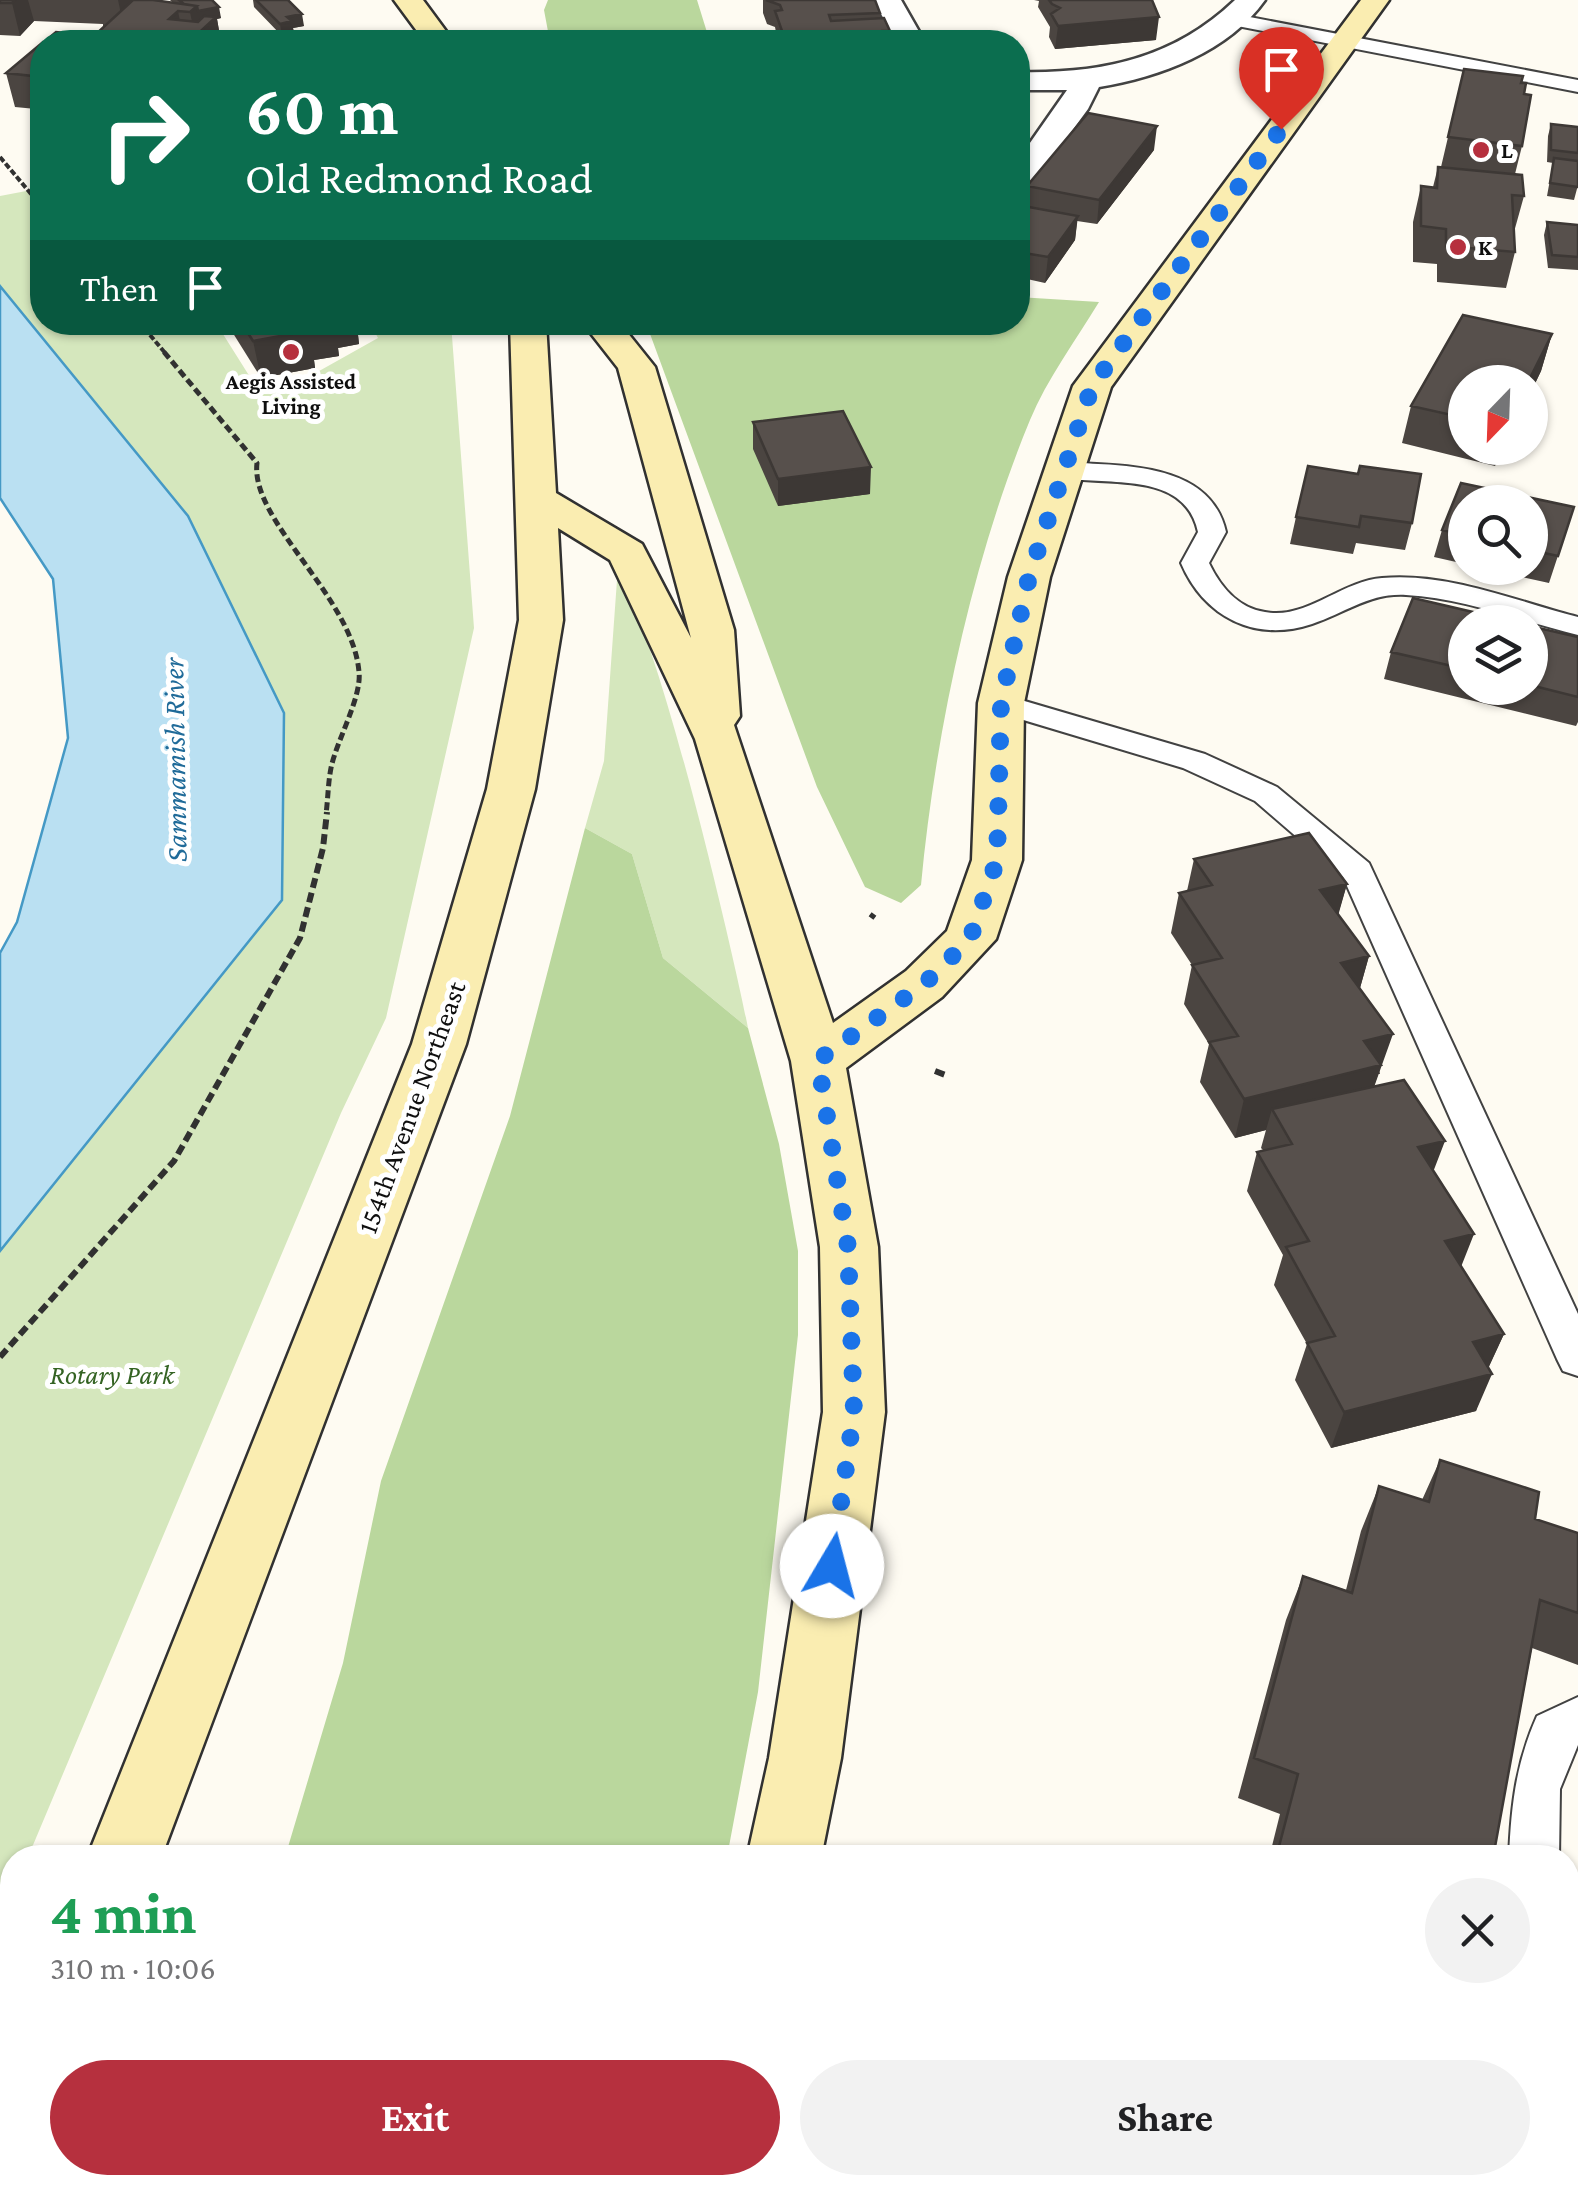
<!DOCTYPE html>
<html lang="en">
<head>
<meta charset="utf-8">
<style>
  :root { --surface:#fff; --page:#f2f2f2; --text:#202124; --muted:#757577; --accent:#b6303e }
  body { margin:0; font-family:"Crimson Pro",serif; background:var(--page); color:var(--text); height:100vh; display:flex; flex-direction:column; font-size:38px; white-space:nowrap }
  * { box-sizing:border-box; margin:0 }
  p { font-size:32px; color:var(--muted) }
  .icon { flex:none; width:55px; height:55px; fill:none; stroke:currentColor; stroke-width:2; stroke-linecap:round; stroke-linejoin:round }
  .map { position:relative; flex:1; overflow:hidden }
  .sheet { position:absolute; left:0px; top:1845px; width:1580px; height:350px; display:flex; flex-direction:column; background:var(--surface); border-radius:40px 40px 0 0; box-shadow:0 2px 8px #0004 }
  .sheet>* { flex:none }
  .guide { position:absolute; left:30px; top:30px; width:1000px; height:305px; border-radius:40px; box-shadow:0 2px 8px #0004; background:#0b6e4f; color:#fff; overflow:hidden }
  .needle { width:65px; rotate:203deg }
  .controls { position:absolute; left:1448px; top:365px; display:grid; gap:20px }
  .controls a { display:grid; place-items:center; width:100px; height:100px; border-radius:50%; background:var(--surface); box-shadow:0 2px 8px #0004; font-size:50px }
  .pin { position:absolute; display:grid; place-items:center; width:85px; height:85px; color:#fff; margin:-102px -42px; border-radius:50% 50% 50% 0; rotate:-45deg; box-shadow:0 0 10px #0007 }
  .pin .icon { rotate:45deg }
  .me { position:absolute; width:110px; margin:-55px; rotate:8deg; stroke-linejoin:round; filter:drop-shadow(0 0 8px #0008) }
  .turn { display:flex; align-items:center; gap:35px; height:210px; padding:0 50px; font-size:45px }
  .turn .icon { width:130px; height:130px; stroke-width:2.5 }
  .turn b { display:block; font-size:70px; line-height:85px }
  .then { display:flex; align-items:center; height:95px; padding:0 50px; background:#0003; gap:20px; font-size:38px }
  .round { display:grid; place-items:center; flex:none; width:105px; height:105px; border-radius:52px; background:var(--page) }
  .headline { display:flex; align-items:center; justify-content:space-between; height:170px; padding:0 50px }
  h1 { font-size:60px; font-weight:700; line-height:75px; color:#1e9e55 }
  .primary-button { display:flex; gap:20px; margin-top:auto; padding:20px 50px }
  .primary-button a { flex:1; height:115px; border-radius:60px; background:var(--accent); color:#fff; font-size:40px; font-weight:700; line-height:115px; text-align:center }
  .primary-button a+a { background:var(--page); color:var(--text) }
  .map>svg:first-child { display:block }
</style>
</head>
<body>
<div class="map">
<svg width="1578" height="2195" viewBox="0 0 1578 2195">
  <rect width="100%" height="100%" fill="#fefbf2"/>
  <path fill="#d5e7bd" d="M 42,188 L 42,322 L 216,323 L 255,385 L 312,375 L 378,338 L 370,323 L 451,323 L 474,628 L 386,1018 L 341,1113 L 28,1857 L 12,1858 L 12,1896 L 0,1925 L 0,1251 L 282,900 L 284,714 L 188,516 L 0,286 L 0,196 Z
    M 617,580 C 653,607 736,964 748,1028 L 663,958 L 632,854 L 585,828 L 604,761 Z"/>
  <path fill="#bad79d" d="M 548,0 L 697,0 L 710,42 L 550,42 L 544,10 Z
    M 1018,297 L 1099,302 C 1076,340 1047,379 1030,420 C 972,560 935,735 921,885 L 901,903 L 865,887 L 817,787 L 646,323 L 1018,322 Z
    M 585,828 L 632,854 L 663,958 L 748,1028 L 779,1144 L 798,1251 L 798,1335 L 758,1692 L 727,1857 L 285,1857 L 343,1663 L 381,1481 L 510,1116 Z
    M 160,2183 L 160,2182 L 664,2183 L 660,2195 L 153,2195 Z"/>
  <path fill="#bae0f2" stroke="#4599c5" stroke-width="2.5" d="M 0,286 L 188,516 L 284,713 L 282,900 L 0,1251 L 0,953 L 17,922 L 68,738 L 53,579 L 0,498 Z"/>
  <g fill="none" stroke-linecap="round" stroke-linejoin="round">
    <g stroke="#424242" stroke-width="4">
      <path id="lane" d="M 1234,14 L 1578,80 L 1578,92 L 1227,24 L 1224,20 Z
        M 1061,462 C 1121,466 1210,461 1226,532 L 1209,563 C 1220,586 1238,608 1265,612 C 1306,620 1341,581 1382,578 C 1447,572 1516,601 1578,617 L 1578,635 C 1521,621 1464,598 1406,595 C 1368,593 1346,613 1312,624 C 1255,643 1204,617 1181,563 L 1198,532 C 1184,467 1101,488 1051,476 L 1047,470 Z
        M 1001,694 L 1205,754 L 1277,787 L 1369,863 L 1578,1314 L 1578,1376 L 1563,1371 L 1557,1359 L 1343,877 L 1255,801 L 1183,768 L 990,710 L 986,703 Z
        M 1578,1697 L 1578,1745 L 1560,1789 L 1559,1858 L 1509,1858 C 1511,1806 1516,1763 1537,1716 Z"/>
    </g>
    <g stroke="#424242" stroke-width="5">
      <path id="street" d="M 873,0 L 901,0 L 925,42 L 897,42 Z
        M 1235,0 L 1265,0 C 1228,52 1160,77 1099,87 L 1088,109 L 1030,188 L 1018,191 L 1018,160 L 1067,90 L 1018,90 L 1018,72 C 1100,74 1174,59 1235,0 Z"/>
    </g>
    <g stroke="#313131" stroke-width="5">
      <path id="secondary" d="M 394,0 L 423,0 L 454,42 L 425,42 Z
        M 1361,0 L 1389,0 L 1111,387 L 1050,577 L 1024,703 L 1022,860 L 996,939 L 942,997 L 846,1068 L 878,1247 L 885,1412 L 841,1758 L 821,1858 L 747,1858 L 769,1758 L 823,1412 L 820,1247 L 791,1061 L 695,739 L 610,560 L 558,528 L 563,620 L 535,789 L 466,1044 L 161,1858 L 87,1858 L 412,1044 L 487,789 L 519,620 L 510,322 L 546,322 L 556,493 L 642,544 L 691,638 L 618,368 L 582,322 L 619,322 L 655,367 L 734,630 L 740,716 L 734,725 L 833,1023 L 906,971 L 947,931 L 972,860 L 978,703 L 1008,577 L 1073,386 Z
        M 12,2105 L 12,2182 L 39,2182 L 34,2195 L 0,2195 L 0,2110 Z
        M 674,2182 L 756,2182 L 754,2195 L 672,2195 Z"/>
    </g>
    <path stroke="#313131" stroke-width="4" stroke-dasharray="6 2.5" stroke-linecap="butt" d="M 0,157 L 42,207
      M 139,322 L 166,354"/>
    <path stroke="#313131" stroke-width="5" stroke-dasharray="8 4" stroke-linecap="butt" d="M 164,352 L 257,463 C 250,521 353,597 359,672 C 362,697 336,742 331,768 C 328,783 328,799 326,814"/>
    <path stroke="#313131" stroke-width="6" stroke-dasharray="10 5" stroke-linecap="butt" d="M 871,918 L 874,914
      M 935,1071 L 948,1076
      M 0,1357 L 174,1161 L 300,938 L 323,848 L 327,812"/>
    <use href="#lane" fill="#fff" fill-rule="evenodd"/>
    <use href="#street" fill="#fff" fill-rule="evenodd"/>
    <use href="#secondary" fill="#faedb1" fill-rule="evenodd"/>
  </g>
  <path fill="#4b4541" d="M 0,0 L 153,0 L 173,3 L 170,0 L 212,0 L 221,18 L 217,19 L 221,42 L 44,42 L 94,36 L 103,27 L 103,24 L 34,21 L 20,36 L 0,35 Z
    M 253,0 L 288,0 L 304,26 L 293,28 L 294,33 L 282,36 L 254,7 Z
    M 763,0 L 875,0 L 880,13 L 880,18 L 890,31 L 889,42 L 778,42 L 775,27 L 767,24 L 763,13 Z
    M 1034,0 L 1152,0 L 1156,40 L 1055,49 L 1049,37 L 1050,27 L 1038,7 L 1039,1 Z
    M 42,43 L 42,130 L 36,109 L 15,107 L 6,73 Z
    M 1464,69 L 1521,83 L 1524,94 L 1522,146 L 1515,174 L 1524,196 L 1514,232 L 1515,252 L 1506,288 L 1437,282 L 1437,264 L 1413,262 L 1413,222 L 1421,186 L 1433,187 L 1438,167 L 1441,167 Z
    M 1551,124 L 1578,127 L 1578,185 L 1574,200 L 1547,196 L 1553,163 L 1547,162 L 1548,136 Z
    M 1154,150 L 1097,224 L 1077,221 L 1075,240 L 1045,283 L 1018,277 L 1018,205 L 1025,206 L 1027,186 Z
    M 1547,222 L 1578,225 L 1578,270 L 1548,268 L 1544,235 Z
    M 1463,315 L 1552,334 L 1541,371 L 1530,394 L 1530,382 L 1465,382 L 1465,448 L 1503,448 L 1495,466 L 1402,443 L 1411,406 Z
    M 226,322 L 366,322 L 368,333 L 358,335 L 359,344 L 338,348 L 339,356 L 314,360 L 315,368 L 261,378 Z
    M 753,422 L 870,494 L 778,506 L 753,449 Z
    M 1358,474 L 1412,523 L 1405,550 L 1356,543 L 1353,554 L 1290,544 L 1296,517 Z
    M 1461,483 L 1574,507 L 1549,583 L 1481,568 L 1530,568 L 1530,502 L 1465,502 L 1465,564 L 1434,557 L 1442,530 Z
    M 1465,622 L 1465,688 L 1530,688 L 1530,626 L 1578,637 L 1578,722 L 1576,726 L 1384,679 L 1391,652 Z
    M 1194,859 L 1347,884 L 1338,914 L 1369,956 L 1360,988 L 1380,1074 L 1378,1074 L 1374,1086 L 1434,1171 L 1461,1266 L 1504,1334 L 1488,1368 L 1476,1411 L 1331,1448 L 1295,1380 L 1307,1344 L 1274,1285 L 1283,1255 L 1247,1191 L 1257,1152 L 1263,1150 L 1261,1148 L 1266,1130 L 1235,1138 L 1200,1082 L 1209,1044 L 1184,1004 L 1192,965 L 1171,933 L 1179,893 L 1187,891 Z
    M 1440,1460 L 1535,1519 L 1578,1533 L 1578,1665 L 1532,1648 L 1493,1858 L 1269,1858 L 1280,1814 L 1238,1798 L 1286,1620 L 1303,1576 L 1346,1590 L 1361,1531 L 1379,1486 L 1422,1500 Z"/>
  <path fill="#3d3835" d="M 15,0 L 28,0 L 34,21 L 20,36 L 12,3 Z
    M 118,0 L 141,0 L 124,28 Z
    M 197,6 L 219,7 L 221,18 L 217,19 L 221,42 L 189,42 L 195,37 L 190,12 Z
    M 178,11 L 184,42 L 169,19 Z
    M 302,14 L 304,26 L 293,28 L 294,33 L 282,36 L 280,24 L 287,17 Z
    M 1159,17 L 1156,40 L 1055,49 L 1058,26 Z
    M 1157,126 L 1154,150 L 1097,224 L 1099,200 Z
    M 1078,216 L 1075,240 L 1045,283 L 1048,257 Z
    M 312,322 L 366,322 L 368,333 L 358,335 L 359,344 L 338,348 L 339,356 L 314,360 L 315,368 L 261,378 L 253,341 Z
    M 1552,334 L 1541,371 L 1530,394 L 1530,382 L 1528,382 Z
    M 1500,448 L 1503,448 L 1495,466 Z
    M 871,467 L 870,494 L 778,506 L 778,479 Z
    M 1347,884 L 1336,923 L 1320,890 Z
    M 1369,956 L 1358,995 L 1341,963 Z
    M 1393,1034 L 1368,1104 L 1272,1109 L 1266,1130 L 1235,1138 L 1244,1099 L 1364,1041 Z
    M 1445,1141 L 1430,1180 L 1418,1147 Z
    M 1474,1234 L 1459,1272 L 1445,1241 Z
    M 1504,1334 L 1487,1371 L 1473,1342 Z
    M 1492,1374 L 1476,1411 L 1331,1448 L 1344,1412 Z"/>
  <path fill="#57504c" stroke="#3d3835" stroke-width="2.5" d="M 0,0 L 15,0 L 12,3 L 0,3 Z
    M 133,0 L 153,0 L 197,6 L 190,12 L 178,11 L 169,19 L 198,22 L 204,16 L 216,17 L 189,42 L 44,42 L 56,32 L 94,36 Z
    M 179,0 L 212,0 L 219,7 L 198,11 L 197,6 L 184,4 Z
    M 256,0 L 288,0 L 302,14 L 287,17 L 292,21 L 280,24 Z
    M 766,0 L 875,0 L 880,13 L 829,15 L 831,21 L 884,18 L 890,31 L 883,31 L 888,42 L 779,42 L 789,35 L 782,31 L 775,11 L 782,10 L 780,5 Z
    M 1049,0 L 1152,0 L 1159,17 L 1058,26 L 1051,14 L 1060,8 L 1052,4 Z
    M 42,43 L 42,77 L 6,73 Z
    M 1464,69 L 1523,76 L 1521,83 L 1526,83 L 1524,94 L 1531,95 L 1522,146 L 1448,137 Z
    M 42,93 L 42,107 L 32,95 Z
    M 1088,113 L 1157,126 L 1099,200 L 1027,186 Z
    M 1551,124 L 1578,127 L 1578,153 L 1551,150 Z
    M 1554,158 L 1578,161 L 1578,187 L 1550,183 Z
    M 1438,167 L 1522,175 L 1524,196 L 1512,195 L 1515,252 L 1446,246 L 1446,229 L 1421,226 L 1421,186 L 1437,188 Z
    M 1018,205 L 1078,216 L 1048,257 L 1018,252 Z
    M 1547,222 L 1578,225 L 1578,257 L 1552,255 Z
    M 1463,315 L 1552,334 L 1528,382 L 1465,382 L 1465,418 L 1411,406 Z
    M 241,322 L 312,322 L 306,324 L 308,331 L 253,341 Z
    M 843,411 L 871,467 L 778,479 L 753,422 Z
    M 1308,466 L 1358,474 L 1360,466 L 1421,474 L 1412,523 L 1361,516 L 1359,527 L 1296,517 Z
    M 1461,483 L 1574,507 L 1558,556 L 1530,550 L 1530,502 L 1465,502 L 1465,535 L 1442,530 Z
    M 1413,598 L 1516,622 L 1465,622 L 1465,669 L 1391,652 Z
    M 1530,626 L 1578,637 L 1578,697 L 1530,685 Z
    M 1309,833 L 1347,884 L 1320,890 L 1369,956 L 1341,963 L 1393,1034 L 1364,1041 L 1381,1065 L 1244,1099 L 1209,1042 L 1238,1036 L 1192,965 L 1222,958 L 1179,893 L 1212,885 L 1194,859 Z
    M 1404,1080 L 1445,1141 L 1418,1147 L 1474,1234 L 1445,1241 L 1504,1334 L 1473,1342 L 1492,1374 L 1344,1412 L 1307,1343 L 1335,1336 L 1286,1247 L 1309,1241 L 1257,1152 L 1292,1144 L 1272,1109 Z
    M 1440,1460 L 1539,1492 L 1535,1519 L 1578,1533 L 1578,1613 L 1540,1600 L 1493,1858 L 1276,1858 L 1298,1774 L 1254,1758 L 1303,1576 L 1352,1593 L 1379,1486 L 1429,1502 Z
    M 1468,2182 L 1480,2182 L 1485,2195 L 1403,2195 Z"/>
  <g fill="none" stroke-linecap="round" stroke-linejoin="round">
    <path stroke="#1a73e8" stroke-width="18" stroke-dasharray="0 32.4" d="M 832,1566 L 854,1412 L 848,1247 L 818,1060 L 924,984 L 970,939 L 997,860 L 1001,703 L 1029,577 L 1092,386 L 1281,129"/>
  </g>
  <g fill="#b6303e" stroke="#fff" stroke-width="4">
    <circle cx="1481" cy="150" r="10"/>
    <circle cx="1458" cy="247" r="10"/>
    <circle cx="291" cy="352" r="10"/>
  </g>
  <g text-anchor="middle" stroke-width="10" stroke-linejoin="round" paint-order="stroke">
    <g font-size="22" font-weight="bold" fill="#0f0f0f" stroke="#fff" text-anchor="start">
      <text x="1501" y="158">L</text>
      <text x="1478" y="255">K</text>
      <text x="291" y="389" text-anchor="middle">Aegis Assisted<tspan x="291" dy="25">Living</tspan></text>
    </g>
    <g font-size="28" fill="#0f0f0f" stroke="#fff">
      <text transform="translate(411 1107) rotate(-70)" y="10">154th Avenue Northeast</text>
    </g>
    <g font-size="28" font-style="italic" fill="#346323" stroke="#fff">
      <text x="112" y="1384">Rotary Park</text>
    </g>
    <g font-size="30" font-style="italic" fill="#206b99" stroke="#fff">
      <text transform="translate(175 760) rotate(-91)" y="10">Sammamish River</text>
    </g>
  </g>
</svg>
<div class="controls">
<a><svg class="needle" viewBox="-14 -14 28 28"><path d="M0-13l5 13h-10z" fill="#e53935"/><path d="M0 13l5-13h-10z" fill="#757577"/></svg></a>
<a><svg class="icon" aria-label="search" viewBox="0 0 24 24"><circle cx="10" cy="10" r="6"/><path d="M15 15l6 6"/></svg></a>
<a><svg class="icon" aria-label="layers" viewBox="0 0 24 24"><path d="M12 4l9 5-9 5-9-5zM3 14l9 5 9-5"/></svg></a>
</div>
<div class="pin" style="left:1281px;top:129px;background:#d93025"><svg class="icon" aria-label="arrive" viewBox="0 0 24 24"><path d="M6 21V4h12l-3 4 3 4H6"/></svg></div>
<svg class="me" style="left:832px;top:1566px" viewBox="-20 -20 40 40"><circle r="19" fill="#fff"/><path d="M0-13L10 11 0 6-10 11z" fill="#1a73e8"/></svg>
<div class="guide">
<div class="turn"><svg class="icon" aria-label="right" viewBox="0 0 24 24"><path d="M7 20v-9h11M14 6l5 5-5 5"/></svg><div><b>60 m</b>Old Redmond Road</div></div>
<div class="then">Then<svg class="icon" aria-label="arrive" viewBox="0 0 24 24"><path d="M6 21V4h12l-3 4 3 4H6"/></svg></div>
</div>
<section class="sheet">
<div class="headline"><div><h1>4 min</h1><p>310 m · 10:06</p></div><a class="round"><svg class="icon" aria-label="close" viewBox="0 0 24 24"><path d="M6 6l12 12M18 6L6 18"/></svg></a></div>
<div class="primary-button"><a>Exit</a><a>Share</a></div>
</section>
</div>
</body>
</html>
